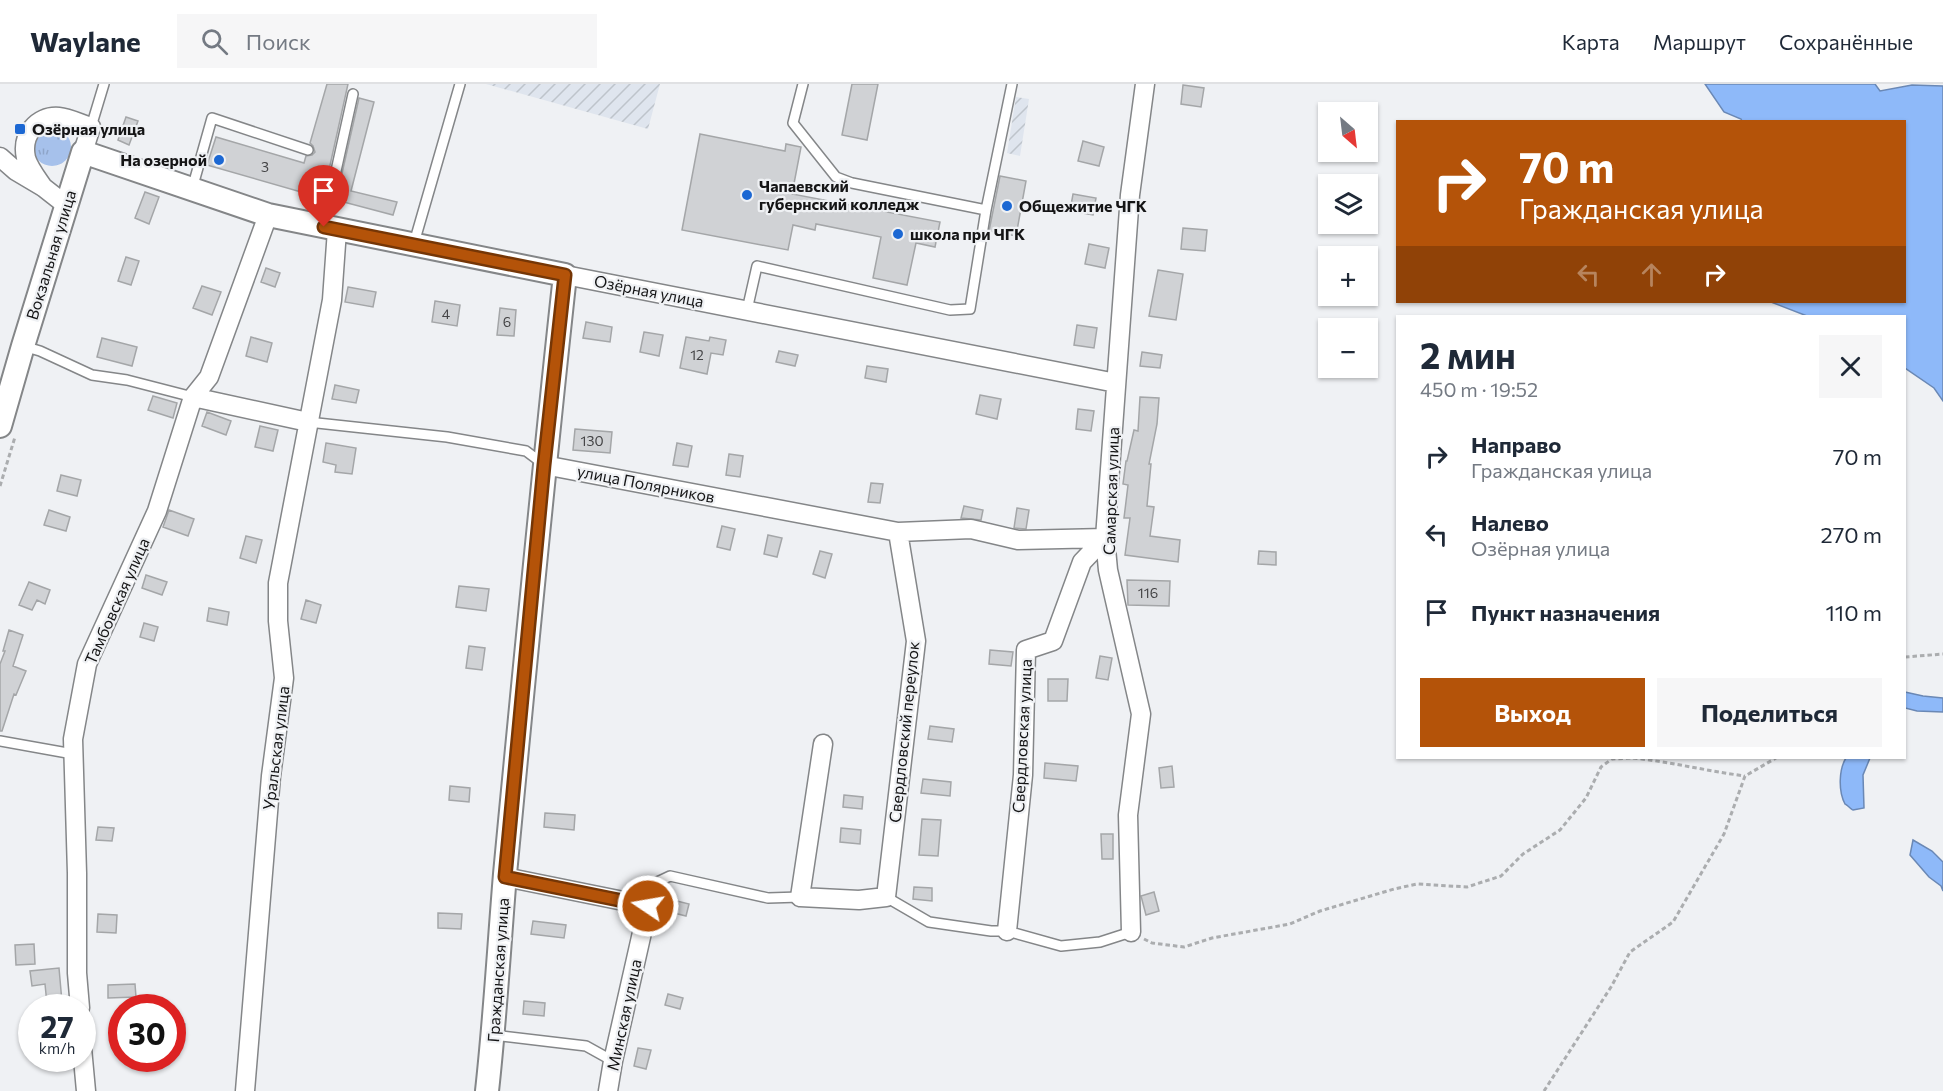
<!DOCTYPE html>
<html lang="ru">
<head>
<meta charset="utf-8">
<style>
  :root { --surface:#fff; --page:#f6f6f7; --text:#1f2937; --muted:#747a83; --line:#e0e1e3; --accent:#b45309 }
  body { margin:0; font-family:Commissioner,sans-serif; background:var(--page); color:var(--text); height:100vh; display:flex; flex-direction:column; font-size:22px; white-space:nowrap }
  * { box-sizing:border-box; margin:0 }
  p { font-size:20px; color:var(--muted) }
  .icon { flex:none; width:33px; height:33px; fill:none; stroke:currentColor; stroke-width:2; stroke-linecap:round; stroke-linejoin:round }
  .map { position:relative; flex:1; overflow:hidden }
  .drawer { position:absolute; left:1396px; top:231px; width:510px; height:444px; display:flex; flex-direction:column; background:var(--surface); border-radius:0px; box-shadow:0 2px 4px #0004 }
  .drawer>* { flex:none }
  .hud { position:absolute; left:1396px; top:36px; width:510px; height:183px; border-radius:0px; box-shadow:0 2px 4px #0004; background:#b45309; color:#fff; overflow:hidden }
  .needle { width:39px; rotate:152deg }
  .controls { position:absolute; left:1318px; top:18px; display:grid; gap:12px }
  .controls a { display:grid; place-items:center; width:60px; height:60px; border-radius:0px; background:var(--surface); box-shadow:0 2px 4px #0004; font-size:30px }
  .speed { position:absolute; left:18px; top:910px; display:flex; gap:12px; font-size:30px; font-weight:700; text-align:center }
  .speed>* { display:grid; place-content:center; width:78px; height:78px; border-radius:50%; background:var(--surface); box-shadow:0 2px 4px #0004; line-height:1 }
  .speed small { font-size:15px; font-weight:400 }
  .speed .limit { border:9px solid #d22; background:#fff; color:#111 }
  .pin { position:absolute; display:grid; place-items:center; width:51px; height:51px; color:#fff; margin:-62px -26px; border-radius:50% 50% 50% 0; rotate:-45deg; box-shadow:0 0 6px #0007 }
  .pin .icon { rotate:45deg }
  .me { position:absolute; width:66px; margin:-33px; rotate:282deg; stroke-linejoin:round; filter:drop-shadow(0 0 4px #0008) }
  .turn { display:flex; align-items:center; gap:21px; height:126px; padding:0 24px; font-size:27px }
  .turn .icon { width:78px; height:78px; stroke-width:2.5 }
  .turn b { display:block; font-size:42px; line-height:51px }
  .lanes { display:flex; align-items:center; height:57px; padding:0 24px; background:#0003; justify-content:center; gap:30px; direction:ltr }
  .lanes .off { opacity:.35 }
  .round { display:grid; place-items:center; flex:none; width:63px; height:63px; border-radius:0px; background:var(--page) }
  .overview { display:flex; align-items:center; justify-content:space-between; height:102px; padding:0 24px }
  h1 { font-size:36px; font-weight:700; line-height:45px }
  .action { display:flex; gap:12px; margin-top:auto; padding:12px 24px }
  .action a { flex:1; height:69px; border-radius:0px; background:var(--accent); color:#fff; font-size:24px; font-weight:700; line-height:69px; text-align:center }
  .action a+a { background:var(--page); color:var(--text) }
  ul { padding:0; list-style:none }
  li { display:flex; align-items:center; gap:18px; height:78px; padding:0 24px }
  li div { flex:1 }
  li b { display:block; font-size:22px }
  li em { font-style:normal }
  header { display:flex; align-items:center; gap:36px; box-sizing:border-box; height:84px; padding:0 30px; background:var(--surface); border-bottom:2px solid var(--line) }
  header strong { font-size:28px }
  nav { display:flex; gap:33px; margin-inline-start:auto; font-size:21px }
  .search { width:420px; height:54px; background:var(--page); display:flex; align-items:center; gap:15px; box-sizing:border-box; padding:0 21px; border-radius:0px; color:var(--muted); font-size:22px }
  .map>svg:first-child { display:block }
</style>
</head>
<body>
<header>
<strong>Waylane</strong>
<div class="search"><svg class="icon" aria-label="search" viewBox="0 0 24 24"><circle cx="10" cy="10" r="6"/><path d="M15 15l6 6"/></svg>Поиск</div>
<nav><a>Карта</a><a>Маршрут</a><a>Сохранённые</a></nav>
</header>
<div class="map">
<svg width="1943" height="1007" viewBox="0 0 1943 1007">
  <defs>
    <pattern id="industrial-furrows" width="10" height="10" patternUnits="userSpaceOnUse" patternTransform="scale(1.5)"><rect width="10" height="10" fill="#dfe5ee"/><path d="M-1 1l2-2M0 10L10 0M9 11l2-2" fill="none" stroke="#bec4cb"/></pattern>
    <pattern id="grass-tufts" width="24" height="20" patternUnits="userSpaceOnUse" patternTransform="scale(1.5)"><rect width="24" height="20" fill="#a6c1eb"/><path d="M3 7l-1-3M5 7V3M7 7l1-3M15 17l-1-3M17 17v-4M19 17l1-3" fill="none" stroke="#8ea5c9"/></pattern>
  </defs>
  <rect width="100%" height="100%" fill="#eff1f4"/>
  <path fill="url(#industrial-furrows)" d="M 486,0 L 660,0 L 648,45 Z
    M 1016,13 L 1029,15 L 1020,72 L 1007,69 Z"/>
  <path fill="url(#grass-tufts)" d="M33 63a19 19 0 1 1 38 0a19 19 0 1 1-38 0Z"/>
  <path fill="#8eb9f9" stroke="#6a88b5" stroke-width="1.5" d="M 1705,0 L 1875,0 L 1880,7 L 1912,1 L 1943,2 L 1943,317 L 1934,304 L 1905,284 L 1905,232 L 1807,232 L 1771,218 L 1905,218 L 1905,38 L 1742,37 L 1741,35 L 1724,28 Z
    M 1905,608 L 1923,612 L 1943,614 L 1943,628 L 1917,627 L 1905,624 Z
    M 1846,674 L 1870,674 L 1863,691 L 1864,724 L 1853,726 C 1852,726 1846,720 1845,720 C 1838,707 1839,685 1846,674 Z
    M 1913,756 L 1932,767 L 1943,778 L 1943,807 L 1941,802 L 1929,793 L 1910,771 Z"/>
  <path fill="#d0d2d5" stroke="#a4a6a8" stroke-width="1.5" d="M 327,0 L 348,0 L 323,113 L 315,111 L 315,112 L 207,81 L 216,53 L 304,79 L 306,72 L 312,71 L 315,68 L 313,62 L 310,59 Z
    M 852,0 L 878,0 L 867,56 L 842,51 Z
    M 1183,1 L 1204,4 L 1201,23 L 1181,20 Z
    M 359,14 L 374,18 L 351,107 L 397,118 L 393,131 L 336,116 Z
    M 126,33 L 138,37 L 129,61 L 118,56 Z
    M 700,50 L 785,67 L 786,60 L 801,63 L 792,110 L 940,138 L 935,163 L 916,159 L 907,201 L 873,194 L 881,153 L 816,140 L 815,146 L 793,141 L 788,166 L 682,146 Z
    M 1083,57 L 1104,63 L 1099,82 L 1078,77 Z
    M 1000,92 L 1026,97 L 1016,152 L 989,147 Z
    M 145,108 L 159,113 L 149,140 L 135,134 Z
    M 1073,110 L 1096,114 L 1093,131 L 1070,127 Z
    M 1183,144 L 1207,146 L 1205,167 L 1181,165 Z
    M 1089,160 L 1109,164 L 1105,184 L 1085,180 Z
    M 126,173 L 139,177 L 131,201 L 118,197 Z
    M 266,184 L 280,189 L 275,203 L 261,198 Z
    M 1158,186 L 1183,190 L 1176,236 L 1149,232 Z
    M 202,202 L 221,208 L 212,231 L 193,224 Z
    M 348,203 L 376,208 L 373,223 L 345,218 Z
    M 435,217 L 460,221 L 457,242 L 432,238 Z
    M 500,224 L 516,226 L 514,252 L 497,251 Z
    M 586,238 L 612,243 L 610,258 L 583,254 Z
    M 1077,241 L 1097,244 L 1094,264 L 1074,261 Z
    M 644,248 L 663,251 L 659,272 L 640,268 Z
    M 251,253 L 272,259 L 267,278 L 246,272 Z
    M 686,253 L 709,257 L 710,253 L 726,256 L 723,271 L 711,269 L 707,290 L 680,284 Z
    M 102,254 L 137,263 L 132,282 L 97,273 Z
    M 779,267 L 798,271 L 795,282 L 776,278 Z
    M 1142,268 L 1162,271 L 1160,284 L 1140,282 Z
    M 867,282 L 888,285 L 886,298 L 865,294 Z
    M 335,301 L 359,306 L 356,319 L 332,315 Z
    M 980,311 L 1001,315 L 997,335 L 976,330 Z
    M 153,312 L 177,319 L 173,334 L 148,326 Z
    M 1140,313 L 1159,314 L 1157,340 L 1149,380 L 1151,380 L 1147,422 L 1154,423 L 1150,452 L 1180,456 L 1178,478 L 1125,471 L 1130,434 L 1124,434 L 1128,401 L 1123,400 L 1126,377 L 1127,377 L 1134,346 L 1138,347 Z
    M 1078,325 L 1094,327 L 1091,347 L 1076,345 Z
    M 207,328 L 231,337 L 226,351 L 202,342 Z
    M 260,342 L 278,346 L 273,367 L 255,363 Z
    M 575,345 L 612,348 L 610,369 L 573,366 Z
    M 326,359 L 356,364 L 352,390 L 335,388 L 336,381 L 323,378 Z
    M 677,359 L 692,362 L 688,383 L 673,381 Z
    M 729,370 L 743,372 L 740,393 L 726,391 Z
    M 61,391 L 81,396 L 77,412 L 57,407 Z
    M 871,399 L 883,400 L 880,419 L 868,418 Z
    M 964,422 L 983,426 L 981,436 L 961,434 Z
    M 1017,424 L 1029,426 L 1026,445 L 1014,444 Z
    M 49,426 L 70,433 L 66,447 L 44,441 Z
    M 169,426 L 194,435 L 188,452 L 163,443 Z
    M 722,442 L 735,445 L 730,466 L 717,463 Z
    M 768,451 L 782,454 L 777,473 L 764,470 Z
    M 246,452 L 262,456 L 256,479 L 240,474 Z
    M 820,467 L 832,470 L 825,494 L 813,490 Z
    M 1259,467 L 1276,468 L 1276,481 L 1258,480 Z
    M 146,491 L 167,498 L 162,511 L 142,504 Z
    M 1127,496 L 1170,497 L 1169,522 L 1128,521 Z
    M 29,498 L 50,506 L 45,520 L 37,516 L 32,526 L 19,521 Z
    M 459,502 L 489,505 L 486,527 L 456,523 Z
    M 306,516 L 321,521 L 316,539 L 301,535 Z
    M 209,524 L 229,528 L 227,541 L 207,537 Z
    M 144,539 L 158,543 L 154,557 L 140,553 Z
    M 9,546 L 23,551 L 13,582 L 26,587 L 16,611 L 14,610 L 2,647 L 0,647 L 0,580 L 5,567 L 3,567 Z
    M 469,562 L 485,564 L 482,586 L 466,584 Z
    M 990,566 L 1013,568 L 1011,582 L 989,580 Z
    M 1100,572 L 1112,574 L 1108,596 L 1096,594 Z
    M 1048,595 L 1068,595 L 1067,617 L 1048,617 Z
    M 930,642 L 954,645 L 952,658 L 928,655 Z
    M 1045,679 L 1078,682 L 1076,697 L 1044,694 Z
    M 1172,682 L 1174,703 L 1161,704 L 1159,684 Z
    M 923,695 L 951,698 L 950,712 L 921,709 Z
    M 450,702 L 470,704 L 469,718 L 449,716 Z
    M 844,711 L 863,713 L 862,725 L 843,723 Z
    M 545,729 L 575,731 L 574,746 L 544,743 Z
    M 922,735 L 941,736 L 938,772 L 919,771 Z
    M 98,743 L 114,744 L 112,757 L 96,756 Z
    M 841,744 L 861,746 L 860,760 L 840,758 Z
    M 1101,750 L 1113,750 L 1113,775 L 1102,775 Z
    M 914,803 L 932,804 L 932,817 L 913,815 Z
    M 1154,808 L 1159,827 L 1146,831 L 1141,812 Z
    M 669,815 L 689,820 L 686,832 L 666,827 Z
    M 438,829 L 462,830 L 461,845 L 438,844 Z
    M 98,830 L 117,831 L 116,849 L 97,848 Z
    M 533,837 L 566,841 L 564,854 L 531,850 Z
    M 34,860 L 35,880 L 16,881 L 15,861 Z
    M 59,884 L 62,918 L 47,920 L 45,900 L 32,902 L 30,887 Z
    M 135,900 L 136,913 L 108,914 L 108,901 Z
    M 668,910 L 683,914 L 680,925 L 665,921 Z
    M 524,917 L 545,919 L 544,932 L 523,930 Z
    M 173,940 L 185,940 L 184,956 L 173,956 Z
    M 638,964 L 651,966 L 646,985 L 634,982 Z"/>
  <g fill="none" stroke-linecap="round" stroke-linejoin="round">
    <g stroke="#848688" stroke-width="12">
      <path id="service" d="M 803,0 L 793,39 L 836,93 L 852,99 L 986,126
        M 91,43 L 104,0
        M 192,105 L 212,34 L 308,66
        M 324,141 L 353,10
        M 414,159 L 460,0
        M 747,226 L 757,182 L 950,226 L 970,225 L 986,126 L 1012,0
        M 23,262 L 40,267 L 92,291 L 127,296 L 193,313
        M 308,338 L 447,353 L 526,367 L 542,379
        M 0,657 L 73,670
        M 886,813 L 929,838 L 991,847 L 1007,847 L 1061,862 L 1100,858 L 1131,848
        M 648,822 L 651,801 L 670,792 L 768,814 L 800,813
        M 493,951 L 586,962 L 613,977"/>
    </g>
    <g stroke="#848688" stroke-width="21">
      <path id="minor" d="M 0,73 L 16,87 L 43,103 L 66,121
        M 43,103 C 37,94 29,84 26,74 C 21,52 36,31 59,33 C 69,34 81,40 91,43 L 83,68
        M 565,191 L 1116,299
        M 193,313 L 308,338
        M 544,381 L 898,448 L 971,445 L 1018,456 L 1105,454
        M 823,660 L 800,813 L 859,816 L 886,813 L 916,557 L 898,448
        M 505,793 L 648,822 L 613,977 L 608,1007
        M 1007,847 L 1023,691 L 1026,566 L 1053,557 L 1082,478 L 1105,454
        M 1131,848 L 1128,731 L 1141,630 L 1108,486 L 1105,454 L 1130,111 L 1145,0
        M 80,924 L 77,889 L 77,789 L 73,655 L 87,580 L 157,427 L 193,313 L 209,293 L 268,131
        M 82,964 L 86,1007
        M 245,1007 L 271,692 L 284,594 L 278,537 L 278,499 L 332,216 L 337,146"/>
    </g>
    <g stroke="#848688" stroke-width="26">
      <path id="tertiary" d="M 0,342 L 23,262 L 83,68 L 268,131 L 565,191 C 543,391 524,590 505,790 C 499,863 495,935 487,1007"/>
    </g>
    <path stroke="#abadaf" stroke-width="3" stroke-dasharray="4.5 3" stroke-linecap="butt" d="M 0,402 L 15,353
      M 1905,573 L 1943,570
      M 1633,674 C 1671,678 1707,687 1745,692
      M 1144,855 L 1152,859 L 1184,863 L 1212,854 L 1290,840 L 1320,827 L 1394,805 L 1417,800 L 1467,803 L 1501,792 L 1523,770 L 1560,746 L 1586,714 L 1601,683 L 1612,675 L 1632,674
      M 1544,1007 L 1611,903 L 1630,868 L 1673,838 L 1724,750 L 1745,692 L 1776,674"/>
    <use href="#service" stroke="#fff" stroke-width="9"/>
    <use href="#minor" stroke="#fff" stroke-width="18"/>
    <use href="#tertiary" stroke="#fff" stroke-width="22"/>
  </g>
  <g fill="none" stroke-linecap="round" stroke-linejoin="round">
    <g stroke="#753606" stroke-width="15">
      <path id="route" d="M 324,143 L 565,191 L 544,381 L 505,793 L 648,822"/>
    </g>
    <use href="#route" stroke="#b45309" stroke-width="10"/>
  </g>
  <g fill="#1c68d3" stroke="#eff1f4" stroke-width="2">
    <rect x="14" y="39" width="12" height="12" rx="3"/>
    <circle cx="219" cy="76" r="6"/>
    <circle cx="747" cy="111" r="6"/>
    <circle cx="1007" cy="122" r="6"/>
    <circle cx="898" cy="150" r="6"/>
  </g>
  <g text-anchor="middle" stroke-width="4.5" stroke-linejoin="round" paint-order="stroke">
    <g font-size="14" fill="#444446">
      <text x="265" y="88">3</text>
      <text x="446" y="235">4</text>
      <text x="507" y="243">6</text>
      <text x="697" y="276">12</text>
      <text x="592" y="362">130</text>
      <text x="1148" y="514">116</text>
    </g>
    <g font-size="16" font-weight="bold" fill="#151516" stroke="#eff1f4" text-anchor="start">
      <text x="32" y="51">Озёрная улица</text>
      <text x="207" y="82" text-anchor="end">На озерной</text>
      <text x="759" y="108">Чапаевский<tspan x="759" dy="18">губернский колледж</tspan></text>
      <text x="1019" y="128">Общежитие ЧГК</text>
      <text x="910" y="156">школа при ЧГК</text>
    </g>
    <g font-size="16" fill="#151516" stroke="#eff1f4">
      <text transform="translate(51 171) rotate(-73)" y="6">Вокзальная улица</text>
      <text transform="translate(649 207) rotate(11)" y="6">Озёрная улица</text>
      <text transform="translate(646 400) rotate(11)" y="6">улица Полярников</text>
      <text transform="translate(1111 407) rotate(-88)" y="6">Самарская улица</text>
      <text transform="translate(117 517) rotate(-66)" y="6">Тамбовская улица</text>
      <text transform="translate(904 648) rotate(-84)" y="6">Свердловский переулок</text>
      <text transform="translate(1022 652) rotate(-87)" y="6">Свердловская улица</text>
      <text transform="translate(276 664) rotate(-83)" y="6">Уральская улица</text>
      <text transform="translate(498 886) rotate(-86)" y="6">Гражданская улица</text>
      <text transform="translate(624 931) rotate(-78)" y="6">Минская улица</text>
    </g>
  </g>
</svg>
<div class="controls">
<a><svg class="needle" viewBox="-14 -14 28 28"><path d="M0-13l5 13h-10z" fill="#e53935"/><path d="M0 13l5-13h-10z" fill="#747a83"/></svg></a>
<a><svg class="icon" aria-label="layers" viewBox="0 0 24 24"><path d="M12 4l9 5-9 5-9-5zM3 14l9 5 9-5"/></svg></a>
<a>+</a>
<a>−</a>
</div>
<div class="speed"><div>27<small>km/h</small></div><div class="limit">30</div></div>
<div class="pin" style="left:324px;top:143px;background:#d93025"><svg class="icon" aria-label="arrive" viewBox="0 0 24 24"><path d="M6 21V4h12l-3 4 3 4H6"/></svg></div>
<svg class="me" style="left:648px;top:822px" viewBox="-20 -20 40 40"><circle r="17" fill="#b45309" stroke="#fff" stroke-width="3"/><path d="M0-11L8 9 0 5-8 9z" fill="#fff"/></svg>
<div class="hud">
<div class="turn"><svg class="icon" aria-label="right" viewBox="0 0 24 24"><path d="M7 20v-9h11M14 6l5 5-5 5"/></svg><div><b>70 m</b>Гражданская улица</div></div>
<div class="lanes"><svg class="icon off" aria-label="left" viewBox="0 0 24 24"><path d="M17 20v-9H6M10 6l-5 5 5 5"/></svg><svg class="icon off" aria-label="ahead" viewBox="0 0 24 24"><path d="M12 20V5M6 11l6-6 6 6"/></svg><svg class="icon" aria-label="right" viewBox="0 0 24 24"><path d="M7 20v-9h11M14 6l5 5-5 5"/></svg></div>
</div>
<section class="drawer">
<div class="overview"><div><h1>2 мин</h1><p>450 m · 19:52</p></div><a class="round"><svg class="icon" aria-label="close" viewBox="0 0 24 24"><path d="M6 6l12 12M18 6L6 18"/></svg></a></div>
<ul>
<li><svg class="icon" aria-label="right" viewBox="0 0 24 24"><path d="M7 20v-9h11M14 6l5 5-5 5"/></svg><div><b>Направо</b><p>Гражданская улица</p></div><em>70 m</em></li>
<li><svg class="icon" aria-label="left" viewBox="0 0 24 24"><path d="M17 20v-9H6M10 6l-5 5 5 5"/></svg><div><b>Налево</b><p>Озёрная улица</p></div><em>270 m</em></li>
<li><svg class="icon" aria-label="arrive" viewBox="0 0 24 24"><path d="M6 21V4h12l-3 4 3 4H6"/></svg><div><b>Пункт назначения</b></div><em>110 m</em></li>
</ul>
<div class="action"><a>Выход</a><a>Поделиться</a></div>
</section>
</div>
</body>
</html>
